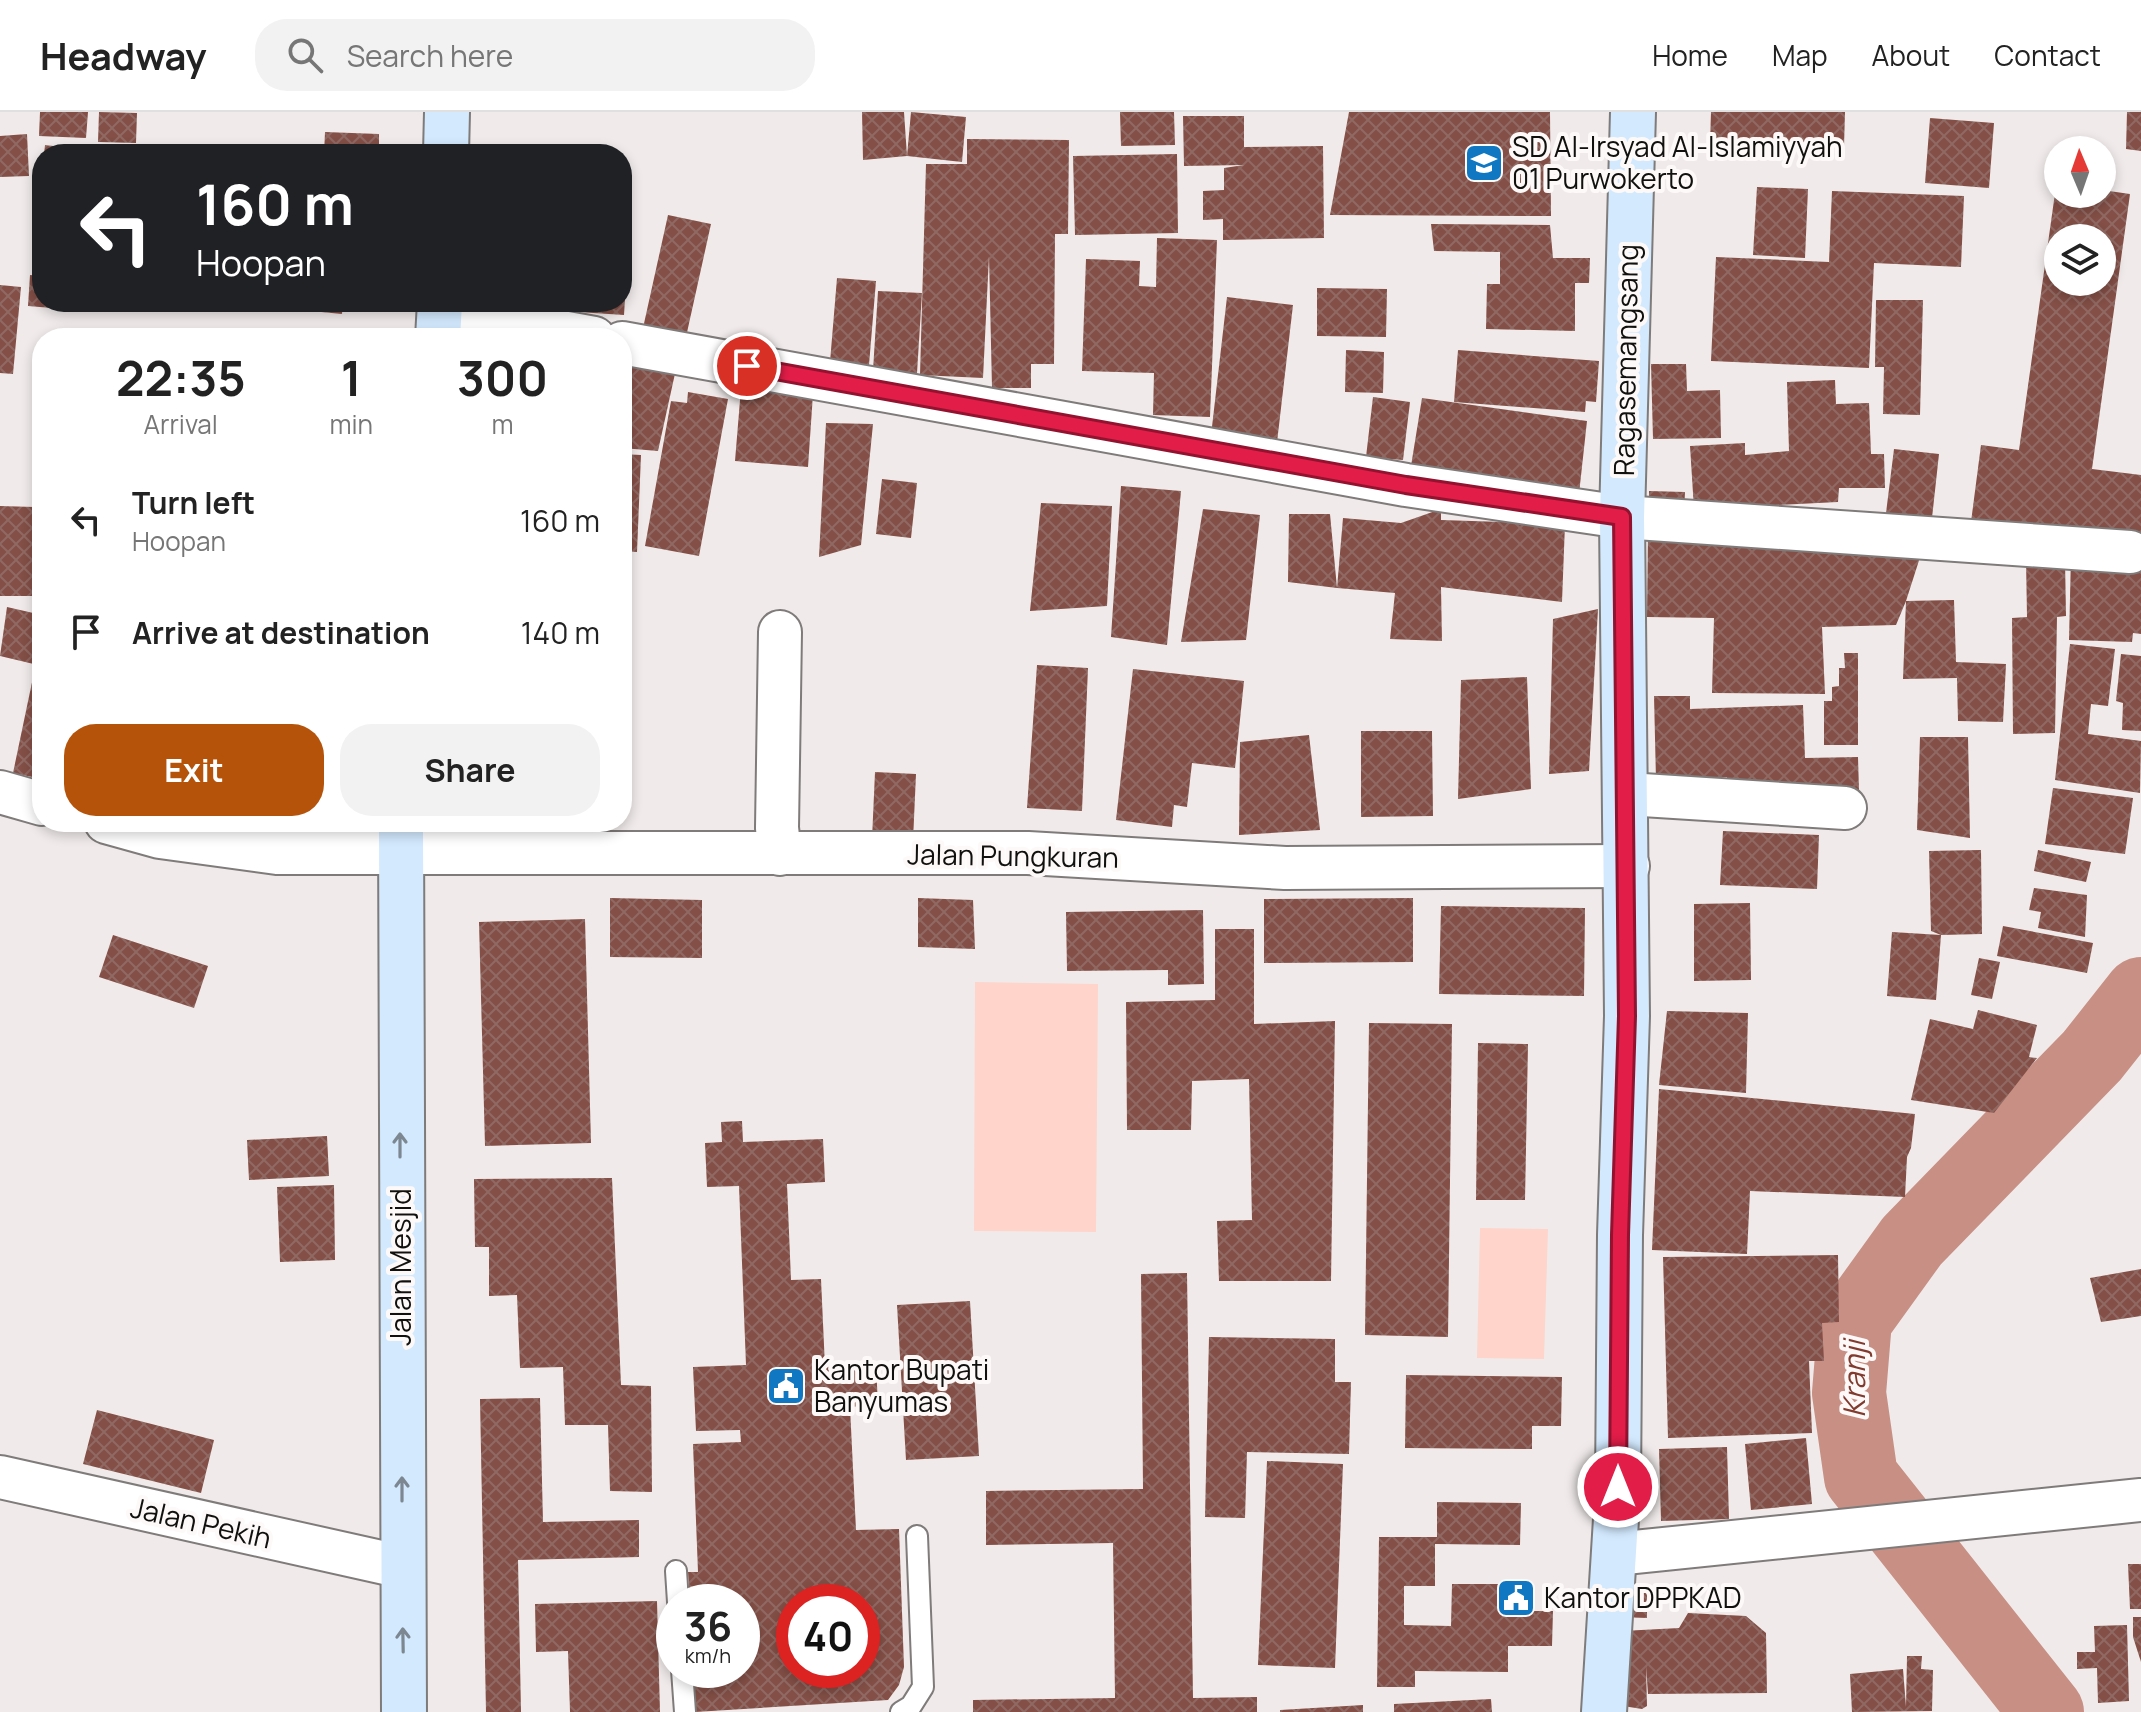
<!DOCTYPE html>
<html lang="en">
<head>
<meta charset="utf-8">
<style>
  :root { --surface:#fff; --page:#f2f2f2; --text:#222; --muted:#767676; --line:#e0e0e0; --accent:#b45309 }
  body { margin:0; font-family:Manrope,sans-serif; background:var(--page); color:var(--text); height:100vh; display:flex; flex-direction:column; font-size:30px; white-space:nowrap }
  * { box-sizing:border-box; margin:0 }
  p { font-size:26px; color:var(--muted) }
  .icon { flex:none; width:44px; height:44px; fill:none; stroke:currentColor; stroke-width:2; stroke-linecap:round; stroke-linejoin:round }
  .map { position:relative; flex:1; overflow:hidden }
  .details { position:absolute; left:32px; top:216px; width:600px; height:504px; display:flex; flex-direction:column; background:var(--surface); border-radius:32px; box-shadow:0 4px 12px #0003 }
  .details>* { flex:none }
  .top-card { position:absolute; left:32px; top:32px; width:600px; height:168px; border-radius:32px; box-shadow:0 4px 12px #0003; background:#202124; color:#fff; overflow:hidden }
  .needle { width:52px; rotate:358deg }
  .controls { position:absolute; left:2044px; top:24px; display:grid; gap:16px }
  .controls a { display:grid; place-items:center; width:72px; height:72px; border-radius:50%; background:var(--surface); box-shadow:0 4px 12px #0003; font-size:40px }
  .speed { position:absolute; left:656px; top:1472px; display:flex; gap:16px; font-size:40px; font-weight:700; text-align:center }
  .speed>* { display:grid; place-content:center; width:104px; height:104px; border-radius:50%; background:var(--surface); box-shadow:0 4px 12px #0003; line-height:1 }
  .speed small { font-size:20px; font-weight:400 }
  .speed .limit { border:12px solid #d22; background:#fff; color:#111 }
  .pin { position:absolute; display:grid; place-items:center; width:68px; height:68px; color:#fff; margin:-34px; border:4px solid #fff; border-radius:50%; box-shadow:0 2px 8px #0007 }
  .me { position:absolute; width:88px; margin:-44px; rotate:0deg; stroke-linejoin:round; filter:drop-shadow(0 0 6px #0008) }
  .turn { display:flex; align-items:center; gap:28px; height:168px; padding:0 32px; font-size:36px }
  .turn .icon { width:104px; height:104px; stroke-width:2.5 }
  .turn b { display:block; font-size:56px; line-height:68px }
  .eta { display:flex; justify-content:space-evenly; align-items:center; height:136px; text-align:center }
  .eta b { font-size:48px; font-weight:700; line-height:56px }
  .primary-button { display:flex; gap:16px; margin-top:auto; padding:16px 32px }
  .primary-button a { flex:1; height:92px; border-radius:32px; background:var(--accent); color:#fff; font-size:32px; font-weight:700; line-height:92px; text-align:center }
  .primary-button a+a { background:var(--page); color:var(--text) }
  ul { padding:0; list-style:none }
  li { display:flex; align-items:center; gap:24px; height:112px; padding:0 32px }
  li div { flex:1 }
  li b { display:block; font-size:30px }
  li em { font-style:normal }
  header { display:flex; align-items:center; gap:48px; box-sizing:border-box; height:112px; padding:0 40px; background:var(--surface); border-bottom:2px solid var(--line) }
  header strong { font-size:38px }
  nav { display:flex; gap:44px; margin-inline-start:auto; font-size:28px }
  .search { width:560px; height:72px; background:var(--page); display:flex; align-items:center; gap:20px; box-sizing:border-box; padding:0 28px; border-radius:32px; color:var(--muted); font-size:30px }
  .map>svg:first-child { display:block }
</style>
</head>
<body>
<header>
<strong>Headway</strong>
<div class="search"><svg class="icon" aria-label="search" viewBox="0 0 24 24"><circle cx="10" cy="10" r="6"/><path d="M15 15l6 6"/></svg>Search here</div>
<nav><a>Home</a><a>Map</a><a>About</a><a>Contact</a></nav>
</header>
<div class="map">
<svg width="2141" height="1600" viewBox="0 0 2141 1600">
  <defs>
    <pattern id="building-cross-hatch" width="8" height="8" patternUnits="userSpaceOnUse" patternTransform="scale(2)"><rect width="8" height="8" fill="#834f46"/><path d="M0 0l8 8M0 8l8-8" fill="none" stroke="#906962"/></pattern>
  </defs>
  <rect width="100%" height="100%" fill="#f0ebea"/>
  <path fill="#fed4cb" d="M 975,870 L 1098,872 L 1096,1120 L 974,1119 Z
    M 1480,1116 L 1548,1117 L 1544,1247 L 1477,1246 Z"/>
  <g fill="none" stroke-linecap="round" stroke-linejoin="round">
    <path stroke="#c88f84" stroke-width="74" d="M 2047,1600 L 1861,1365 L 1849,1281 L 1855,1208 L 1912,1129 L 2092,944 L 2141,882"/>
  </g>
  <path fill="url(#building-cross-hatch)" fill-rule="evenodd" d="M 40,0 L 88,0 L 86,26 L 39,24 Z
    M 99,0 L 137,1 L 136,31 L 98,30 Z
    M 862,0 L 904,0 L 907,44 L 911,0 L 966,5 L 962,50 L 907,44 L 863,48 Z
    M 1120,0 L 1174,0 L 1175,33 L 1121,34 Z
    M 1349,0 L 1550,0 L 1551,104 L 1330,103 Z
    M 1711,0 L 1845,0 L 1844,35 L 1710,31 Z
    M 2127,0 L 2141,0 L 2141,39 L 2126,37 Z
    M 1183,4 L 1244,4 L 1244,35 L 1323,34 L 1324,126 L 1223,128 L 1223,107 L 1203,108 L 1203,79 L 1224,78 L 1224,56 L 1244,53 L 1184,54 Z
    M 1930,6 L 1994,11 L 1989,76 L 1925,71 Z
    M 325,20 L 379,22 L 379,42 L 324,42 Z
    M 27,22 L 29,64 L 0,65 L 0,24 Z
    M 967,27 L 1069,28 L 1068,122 L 1055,122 L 1054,252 L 1031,252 L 1031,276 L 992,276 L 989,144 L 983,266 L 920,263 L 926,52 L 967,52 Z
    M 45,33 L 103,40 L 103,42 L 44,42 Z
    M 1177,42 L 1178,121 L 1075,123 L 1073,44 Z
    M 2056,74 L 2058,82 L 2102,82 L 2102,78 L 2130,82 L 2092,357 L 2141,363 L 2141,433 L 1971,410 L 1981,333 L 2019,338 ZM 2058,126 L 2102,126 L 2102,170 L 2058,170 Z
    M 40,75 L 42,75 L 42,131 L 34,130 Z
    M 1757,75 L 1808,77 L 1805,146 L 1753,143 Z
    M 1832,79 L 1964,84 L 1961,155 L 1874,151 L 1869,256 L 1711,249 L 1716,145 L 1829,150 Z
    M 622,90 L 631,91 L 624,203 L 578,200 L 579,190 L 622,190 Z
    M 668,103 L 711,112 L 686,225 L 643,216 Z
    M 1431,112 L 1550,113 L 1553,146 L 1590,146 L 1589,171 L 1575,171 L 1575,219 L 1486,217 L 1487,172 L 1500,172 L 1500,140 L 1434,139 Z
    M 1157,126 L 1217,128 L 1210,305 L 1153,303 L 1154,261 L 1082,259 L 1086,147 L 1140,149 L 1139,174 L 1156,175 Z
    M 30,163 L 42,164 L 42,190 L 100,190 L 99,200 L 28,194 Z
    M 837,166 L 876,169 L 869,253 L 830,250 Z
    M 0,173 L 21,175 L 13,262 L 0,261 Z
    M 1317,176 L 1387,177 L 1386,225 L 1317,224 Z
    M 878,179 L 922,181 L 916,277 L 872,274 Z
    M 1227,185 L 1293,193 L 1276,339 L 1210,332 Z
    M 1876,188 L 1923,188 L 1920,303 L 1883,302 L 1884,255 L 1875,255 Z
    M 216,190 L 343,190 L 342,202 Z
    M 201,220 L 305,222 L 305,226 L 200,226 Z
    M 622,238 L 678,248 L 658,339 L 622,336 Z
    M 1346,238 L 1384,240 L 1383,281 L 1345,280 Z
    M 1458,238 L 1599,249 L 1596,290 L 1586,289 L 1585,300 L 1454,290 Z
    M 1651,252 L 1686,252 L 1687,279 L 1720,278 L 1721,326 L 1653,327 Z
    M 1835,268 L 1836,292 L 1869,291 L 1871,342 L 1884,342 L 1885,376 L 1839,376 L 1838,390 L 1694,397 L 1690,334 L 1745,331 L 1745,343 L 1789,339 L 1787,270 Z
    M 741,276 L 813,282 L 808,355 L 735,349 Z
    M 688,280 L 728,287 L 699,444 L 645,434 L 671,289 L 687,291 Z
    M 1373,285 L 1410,290 L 1403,348 L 1366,345 Z
    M 1422,286 L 1587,309 L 1579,382 L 1411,354 Z
    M 826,311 L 873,312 L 861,433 L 819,445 Z
    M 1894,337 L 1939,342 L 1932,406 L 1886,401 Z
    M 622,342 L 641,343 L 637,440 L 622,439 Z
    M 882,367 L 917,371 L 911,426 L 876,422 Z
    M 1121,374 L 1181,379 L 1167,533 L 1111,525 Z
    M 1649,379 L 1685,380 L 1684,401 L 1649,400 Z
    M 1041,391 L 1112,394 L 1107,494 L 1030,499 Z
    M 0,394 L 35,395 L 33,484 L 0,484 Z
    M 1203,397 L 1260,403 L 1246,528 L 1181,530 Z
    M 1441,397 L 1441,408 L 1565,412 L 1562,490 L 1441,475 L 1442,529 L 1390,527 L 1395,481 L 1337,476 L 1343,406 L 1401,411 Z
    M 1289,402 L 1330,402 L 1337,476 L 1288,470 Z
    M 1648,418 L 1923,436 L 1906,489 L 1954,488 L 1956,550 L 2006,552 L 2003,610 L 1958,609 L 1957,566 L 1903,567 L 1906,489 L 1896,513 L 1822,515 L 1825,582 L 1712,581 L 1714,506 L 1647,505 Z
    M 2071,443 L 2141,445 L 2141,522 L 2133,521 L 2132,530 L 2069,528 Z
    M 2026,447 L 2065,447 L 2066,504 L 2057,505 L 2055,621 L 2013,622 L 2012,506 L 2027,505 Z
    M 7,495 L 42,503 L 42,554 L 0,544 Z
    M 1598,497 L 1589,659 L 1549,662 L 1553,507 Z
    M 2070,532 L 2115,537 L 2108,594 L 2091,592 L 2088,622 L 2141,629 L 2140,681 L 2055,668 Z
    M 1844,541 L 1858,541 L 1858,633 L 1824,633 L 1824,589 L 1832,589 L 1832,575 L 1839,574 L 1839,556 L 1845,556 Z
    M 2121,542 L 2141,544 L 2141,619 L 2122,618 L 2123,591 L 2116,589 Z
    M 1037,553 L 1088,556 L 1082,699 L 1027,696 Z
    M 35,556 L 42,557 L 42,667 L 13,661 Z
    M 1133,557 L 1244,569 L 1235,656 L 1192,651 L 1187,695 L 1174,693 L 1172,715 L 1116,708 Z
    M 1527,565 L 1531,677 L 1458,687 L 1461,568 Z
    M 1654,584 L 1690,584 L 1690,597 L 1803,593 L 1805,646 L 1858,645 L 1859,678 L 1727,682 L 1727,665 L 1656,668 Z
    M 1361,619 L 1432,619 L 1433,704 L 1361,705 Z
    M 1309,623 L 1320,718 L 1239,723 L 1240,630 Z
    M 1920,625 L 1968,625 L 1970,726 L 1917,718 Z
    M 875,660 L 916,662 L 913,729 L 872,727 Z
    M 2053,676 L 2133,686 L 2125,742 L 2045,732 Z
    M 292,710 L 360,710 L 359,733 L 291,732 Z
    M 1723,719 L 1819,723 L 1817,777 L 1720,773 Z
    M 1981,738 L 1982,822 L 1941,823 L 1931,819 L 1929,739 Z
    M 2038,738 L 2091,750 L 2086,770 L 2034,759 Z
    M 2034,776 L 2087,783 L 2085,825 L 2038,816 L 2041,800 L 2029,798 Z
    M 610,786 L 702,788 L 702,846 L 610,845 Z
    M 918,786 L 973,788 L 975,837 L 918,835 Z
    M 1413,786 L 1413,850 L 1264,851 L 1264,787 Z
    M 1750,791 L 1751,868 L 1694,869 L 1694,792 Z
    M 1441,794 L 1585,796 L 1584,884 L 1439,882 Z
    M 1203,798 L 1204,872 L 1168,873 L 1168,858 L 1067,859 L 1066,800 Z
    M 585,807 L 591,1031 L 485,1034 L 479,810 Z
    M 2003,814 L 2093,831 L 2087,861 L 1997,844 Z
    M 1215,817 L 1254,817 L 1254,912 L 1335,909 L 1331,1169 L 1219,1169 L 1217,1109 L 1252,1108 L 1249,967 L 1192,969 L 1191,1018 L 1127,1018 L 1126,890 L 1215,888 Z
    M 1892,820 L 1941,823 L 1936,888 L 1887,884 Z
    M 113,823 L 208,854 L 194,896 L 99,865 Z
    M 1979,846 L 2000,850 L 1992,887 L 1971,883 Z
    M 1978,898 L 2037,913 L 2029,945 L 2037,946 L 1994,1001 L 1911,988 L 1930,907 L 1973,917 Z
    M 1667,899 L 1748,901 L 1746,981 L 1659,973 Z
    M 1369,911 L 1452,912 L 1448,1225 L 1365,1223 Z
    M 1478,931 L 1528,932 L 1525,1088 L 1476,1088 Z
    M 1659,977 L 1915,1002 L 1911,1036 L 1907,1045 L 1905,1085 L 1750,1079 L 1747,1142 L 1652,1138 Z
    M 742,1009 L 743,1030 L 823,1027 L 825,1070 L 787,1072 L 791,1168 L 821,1167 L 825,1255 L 876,1253 L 878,1293 L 850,1295 L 856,1418 L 899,1417 L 904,1555 L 899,1573 L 888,1588 L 695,1600 L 693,1558 L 742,1558 L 742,1490 L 690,1490 L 688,1460 L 698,1460 L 693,1332 L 741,1330 L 740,1318 L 696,1319 L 693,1255 L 746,1253 L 739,1074 L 707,1075 L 705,1031 L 722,1030 L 721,1010 ZM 794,1490 L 862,1490 L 862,1558 L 794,1558 Z
    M 327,1024 L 329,1064 L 249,1068 L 247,1028 Z
    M 612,1066 L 621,1273 L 651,1274 L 652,1380 L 610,1379 L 608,1313 L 565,1313 L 563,1255 L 520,1256 L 517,1183 L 489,1184 L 489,1135 L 475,1135 L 474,1067 Z
    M 334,1073 L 335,1148 L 280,1150 L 277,1075 Z
    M 1838,1143 L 1839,1210 L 1822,1211 L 1824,1249 L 1809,1249 L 1812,1321 L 1668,1326 L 1663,1145 Z
    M 2141,1157 L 2141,1204 L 2101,1210 L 2090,1166 Z
    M 1187,1161 L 1193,1586 L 1257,1585 L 1257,1600 L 973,1600 L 973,1588 L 1115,1586 L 1113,1431 L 986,1433 L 986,1379 L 1143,1377 L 1141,1162 Z
    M 970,1189 L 979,1344 L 906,1348 L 897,1193 Z
    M 1209,1225 L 1335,1227 L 1335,1270 L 1351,1270 L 1349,1342 L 1247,1340 L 1245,1406 L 1205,1405 Z
    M 1406,1263 L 1562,1265 L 1561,1314 L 1532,1314 L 1532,1337 L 1405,1336 Z
    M 540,1286 L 543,1410 L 639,1408 L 639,1445 L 518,1448 L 521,1600 L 486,1600 L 480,1287 Z
    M 97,1298 L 214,1328 L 201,1381 L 83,1352 Z
    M 1806,1326 L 1812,1392 L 1751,1398 L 1745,1332 Z
    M 1727,1335 L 1729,1407 L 1661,1409 L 1659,1337 Z
    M 1267,1349 L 1343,1352 L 1335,1556 L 1258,1553 Z
    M 1437,1390 L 1521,1391 L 1520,1433 L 1435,1432 L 1435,1474 L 1404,1474 L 1404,1513 L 1451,1514 L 1452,1472 L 1512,1472 L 1513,1499 L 1553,1499 L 1552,1534 L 1508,1534 L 1508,1560 L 1415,1559 L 1415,1575 L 1377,1575 L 1379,1425 L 1437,1425 Z
    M 2128,1452 L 2141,1452 L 2141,1497 L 2130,1497 Z
    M 1619,1476 L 1647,1477 L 1647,1506 L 1618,1505 Z
    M 657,1489 L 660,1600 L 570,1600 L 568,1539 L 536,1540 L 535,1492 Z
    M 1688,1501 L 1746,1504 L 1766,1521 L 1767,1581 L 1648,1582 L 1646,1554 L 1647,1594 L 1642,1597 L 1623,1594 L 1622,1519 L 1679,1516 Z
    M 2133,1505 L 2141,1505 L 2141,1550 L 2133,1525 Z
    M 2127,1513 L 2129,1589 L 2098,1591 L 2097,1556 L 2077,1557 L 2077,1540 L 2095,1540 L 2094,1514 Z
    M 1907,1544 L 1922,1544 L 1921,1557 L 1933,1558 L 1932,1599 L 1852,1600 L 1850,1562 L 1903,1557 L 1906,1595 Z
    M 1491,1587 L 1492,1600 L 1394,1600 L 1394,1592 Z
    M 1363,1593 L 1363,1600 L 1280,1600 L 1280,1598 Z"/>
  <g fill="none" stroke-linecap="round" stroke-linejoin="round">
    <g stroke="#7f7b7a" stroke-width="24">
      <path id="lane" d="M 676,1459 L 678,1490
        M 682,1558 L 685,1600
        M 901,1600 L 911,1594 L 923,1575 L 917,1424"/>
    </g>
    <g stroke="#7f7b7a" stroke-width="46">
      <path id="street" d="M 440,198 L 594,226
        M 622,231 L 1406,373 L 1622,405 L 2130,440
        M 780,520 L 777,716 L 780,742
        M 0,680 L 42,692
        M 1627,682 L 1845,696
        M 106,710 L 160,725 L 277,741 L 1028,741 L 1285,756 L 1628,754
        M 0,1365 L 403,1455
        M 1615,1442 L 2141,1388"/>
    </g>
    <g stroke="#7f7b7a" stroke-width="48">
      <path id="secondary" d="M 446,42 L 447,0
        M 438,226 L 440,190
        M 401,710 L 404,1600
        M 1604,1600 L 1618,1375 L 1620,1123 L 1627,904 L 1622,405 L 1633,0"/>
    </g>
    <use href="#lane" stroke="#fff" stroke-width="20"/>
    <use href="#street" stroke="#fff" stroke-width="42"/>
    <use href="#secondary" stroke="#d3e9fe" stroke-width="44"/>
  </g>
  <defs><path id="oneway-shaft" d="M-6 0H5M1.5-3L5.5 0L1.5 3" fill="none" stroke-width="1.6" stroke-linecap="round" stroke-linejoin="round" transform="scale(2)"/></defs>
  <g stroke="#7c8792">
    <use href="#oneway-shaft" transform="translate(400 1033) rotate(-90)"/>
    <use href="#oneway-shaft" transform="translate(402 1377) rotate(-90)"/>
    <use href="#oneway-shaft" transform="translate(403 1528) rotate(-91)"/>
  </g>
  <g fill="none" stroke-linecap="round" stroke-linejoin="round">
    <g stroke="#92132f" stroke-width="20">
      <path id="route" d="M 747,254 L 1406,373 L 1622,405 L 1627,904 L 1620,1123 L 1618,1375"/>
    </g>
    <use href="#route" stroke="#e11d48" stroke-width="14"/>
  </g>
  <defs>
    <g id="school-square" transform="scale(2)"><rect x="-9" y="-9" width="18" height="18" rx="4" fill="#1078c3" stroke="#fdf9f8"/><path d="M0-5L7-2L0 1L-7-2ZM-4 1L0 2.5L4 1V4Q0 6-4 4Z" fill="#fff"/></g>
    <g id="civic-square" transform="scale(2)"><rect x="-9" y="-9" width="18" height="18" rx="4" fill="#1078c3" stroke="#fdf9f8"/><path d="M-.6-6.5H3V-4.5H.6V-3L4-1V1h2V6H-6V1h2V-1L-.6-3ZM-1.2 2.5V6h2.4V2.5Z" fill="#fff"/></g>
  </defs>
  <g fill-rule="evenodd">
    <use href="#school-square" x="1484" y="51"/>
    <use href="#civic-square" x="786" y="1274"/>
    <use href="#civic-square" x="1516" y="1486"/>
  </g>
  <g text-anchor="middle" stroke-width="8" stroke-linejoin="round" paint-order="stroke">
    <g font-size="28" fill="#11100f" stroke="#fdf9f8" text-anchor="start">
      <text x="1512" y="45">SD Al-Irsyad Al-Islamiyyah<tspan x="1512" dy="32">01 Purwokerto</tspan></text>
      <text x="814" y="1268">Kantor Bupati<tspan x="814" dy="32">Banyumas</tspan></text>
      <text x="1544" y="1496">Kantor DPPKAD</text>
    </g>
    <g font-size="28" fill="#11100f" stroke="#fdf9f8">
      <text transform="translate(1626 248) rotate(-89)" y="10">Ragasemangsang</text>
      <text transform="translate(1013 744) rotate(1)" y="10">Jalan Pungkuran</text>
      <text transform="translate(401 1155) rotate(-90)" y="10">Jalan Mesjid</text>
      <text transform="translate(201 1411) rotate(13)" y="10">Jalan Pekih</text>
    </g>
    <g font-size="30" font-style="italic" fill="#813a2e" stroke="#fdf9f8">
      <text transform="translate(1855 1267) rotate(-90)" y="10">Kranji</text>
    </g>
  </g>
</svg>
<div class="controls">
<a><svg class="needle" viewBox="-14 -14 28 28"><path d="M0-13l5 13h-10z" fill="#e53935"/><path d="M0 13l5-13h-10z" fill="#767676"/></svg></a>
<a><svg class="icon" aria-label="layers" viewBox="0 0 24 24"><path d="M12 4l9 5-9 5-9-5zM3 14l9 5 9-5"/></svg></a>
</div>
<div class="speed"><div>36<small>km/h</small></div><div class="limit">40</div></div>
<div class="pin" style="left:747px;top:254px;background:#d93025"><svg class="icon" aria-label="arrive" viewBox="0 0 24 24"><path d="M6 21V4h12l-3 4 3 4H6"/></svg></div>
<svg class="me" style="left:1618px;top:1375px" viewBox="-20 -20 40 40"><circle r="17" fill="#e11d48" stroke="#fff" stroke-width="3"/><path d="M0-11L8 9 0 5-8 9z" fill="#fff"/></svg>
<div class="top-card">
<div class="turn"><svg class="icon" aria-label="left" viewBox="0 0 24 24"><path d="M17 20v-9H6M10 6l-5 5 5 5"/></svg><div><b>160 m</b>Hoopan</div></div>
</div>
<section class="details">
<div class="eta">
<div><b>22:35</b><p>Arrival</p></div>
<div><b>1</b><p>min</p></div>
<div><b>300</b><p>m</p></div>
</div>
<ul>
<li><svg class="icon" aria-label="left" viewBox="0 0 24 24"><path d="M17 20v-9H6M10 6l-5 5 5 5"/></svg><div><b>Turn left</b><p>Hoopan</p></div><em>160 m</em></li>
<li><svg class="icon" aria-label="arrive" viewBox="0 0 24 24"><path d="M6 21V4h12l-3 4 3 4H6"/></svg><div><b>Arrive at destination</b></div><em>140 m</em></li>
</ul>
<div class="primary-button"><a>Exit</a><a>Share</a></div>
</section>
</div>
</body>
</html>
